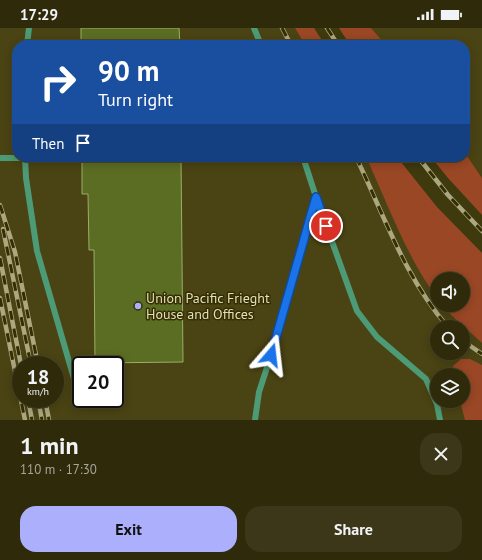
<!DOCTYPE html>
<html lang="en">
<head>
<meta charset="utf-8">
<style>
  :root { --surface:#2f2b0a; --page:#3b3718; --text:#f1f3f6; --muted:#a7a79c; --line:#4a472b; --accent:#acaffb }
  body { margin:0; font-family:"PT Sans",sans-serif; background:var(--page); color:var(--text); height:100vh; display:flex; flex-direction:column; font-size:15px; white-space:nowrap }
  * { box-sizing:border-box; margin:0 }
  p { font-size:13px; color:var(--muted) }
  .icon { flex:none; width:22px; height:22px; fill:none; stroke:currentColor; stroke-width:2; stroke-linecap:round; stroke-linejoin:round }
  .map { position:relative; height:392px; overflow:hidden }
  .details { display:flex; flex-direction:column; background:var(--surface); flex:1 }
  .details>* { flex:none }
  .banner { position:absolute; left:12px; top:12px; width:458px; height:122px; border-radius:16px; box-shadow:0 2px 10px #0003,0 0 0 1px var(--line); background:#1a4fa0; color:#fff; overflow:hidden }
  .buttons { position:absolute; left:430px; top:244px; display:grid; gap:8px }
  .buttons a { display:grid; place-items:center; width:40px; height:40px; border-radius:50%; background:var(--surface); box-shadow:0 2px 10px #0003,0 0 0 1px var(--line); font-size:20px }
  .speed { position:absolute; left:12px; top:328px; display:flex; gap:8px; font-size:20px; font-weight:700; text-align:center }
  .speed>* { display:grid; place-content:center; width:52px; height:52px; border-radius:50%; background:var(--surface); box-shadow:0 2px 10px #0003,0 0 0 1px var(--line); line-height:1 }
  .speed small { font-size:10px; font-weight:400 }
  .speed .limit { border:2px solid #111; border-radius:6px; background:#fff; color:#111 }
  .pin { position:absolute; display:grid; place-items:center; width:34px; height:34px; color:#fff; margin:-17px; border:2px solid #fff; border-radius:50%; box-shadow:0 1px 4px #0007 }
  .me { position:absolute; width:44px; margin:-22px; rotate:17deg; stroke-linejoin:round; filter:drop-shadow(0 0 3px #0008) }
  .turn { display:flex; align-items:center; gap:14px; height:84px; padding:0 20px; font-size:18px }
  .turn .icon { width:52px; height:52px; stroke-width:2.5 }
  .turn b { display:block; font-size:28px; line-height:34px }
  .then { display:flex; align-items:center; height:38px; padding:0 20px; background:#0003; gap:8px; font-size:15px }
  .round { display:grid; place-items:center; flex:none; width:42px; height:42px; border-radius:16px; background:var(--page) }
  .overview { display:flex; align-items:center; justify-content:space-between; height:68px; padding:0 20px }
  h1 { font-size:24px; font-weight:800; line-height:30px }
  .primary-button { display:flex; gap:8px; margin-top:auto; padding:8px 20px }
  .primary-button a { flex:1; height:46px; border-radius:16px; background:var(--accent); color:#111; font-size:16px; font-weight:800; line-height:46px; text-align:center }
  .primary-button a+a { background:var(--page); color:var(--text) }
  .status { display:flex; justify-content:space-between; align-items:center; height:28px; padding:0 20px; background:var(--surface); direction:ltr }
  .status svg { height:11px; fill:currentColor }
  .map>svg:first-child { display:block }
</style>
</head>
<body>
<div class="status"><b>17:29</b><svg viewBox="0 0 49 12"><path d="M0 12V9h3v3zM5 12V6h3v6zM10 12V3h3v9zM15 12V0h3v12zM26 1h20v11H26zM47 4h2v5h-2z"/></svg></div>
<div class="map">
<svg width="482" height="392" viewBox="0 0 482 392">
  <rect width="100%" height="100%" fill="#3f390e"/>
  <path fill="#4a4313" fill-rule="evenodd" d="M 0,0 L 295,0 L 305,17 L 17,17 L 17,129 L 366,129 L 417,238 L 427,256 L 437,270 L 437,277 L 443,277 L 452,288 L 482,315 L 482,392 L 0,392 ZM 437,299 L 463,299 L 463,325 L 437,325 ZM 21,337 L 55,337 L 55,371 L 21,371 ZM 81,337 L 115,337 L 115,371 L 81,371 ZM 437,347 L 463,347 L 463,373 L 437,373 Z
    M 371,0 L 482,0 L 482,150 L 465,125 L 465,17 L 386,17 Z"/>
  <path fill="#9a4725" d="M 295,0 L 314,0 L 325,17 L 305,17 Z
    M 339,0 L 371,0 L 386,17 L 350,17 Z
    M 465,125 L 482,150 L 482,187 L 448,150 L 431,129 L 465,129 Z
    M 366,129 L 397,129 L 437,179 L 482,225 L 482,315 L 452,288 L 443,277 L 463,277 L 463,251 L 437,251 L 437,270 C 407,230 387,174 366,129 Z
    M 461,331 L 470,331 L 482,337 L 482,392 L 465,392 L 460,373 L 463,373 L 463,347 L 454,347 L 453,338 Z"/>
  <path fill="#5b6d23" stroke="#9baf66" d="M 81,0 L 179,0 L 180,17 L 81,17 Z
    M 82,129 L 181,129 L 183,334 L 95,335 L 94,222 L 89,222 L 88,166 L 82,166 Z"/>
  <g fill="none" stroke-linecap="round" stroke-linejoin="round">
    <path stroke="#4d9a76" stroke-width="6" d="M 254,0 L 261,17
      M 27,17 L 29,0
      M 25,129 L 26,150 L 37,223 L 79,368
      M 303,129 L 316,169
      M 0,130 L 25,130
      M 255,392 L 259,364 L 275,315 L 316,169 L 357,283 L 377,309 L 426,351 L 437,376 L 440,392"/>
    <g stroke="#ada780" stroke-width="4.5">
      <path id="rail" d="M 282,0 L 291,17
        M 327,0 L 338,17
        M 356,129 C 384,187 405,250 448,299
        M 418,129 L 448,167 L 482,203
        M 0,177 L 15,224 L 38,337
        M 3,201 L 31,337
        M 0,230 L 21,337
        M 0,270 L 25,392
        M 463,313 L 482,326
        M 28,371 L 32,392
        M 38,371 L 42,392
        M 45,371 L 49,392"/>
    </g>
    <use href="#rail" stroke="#342f03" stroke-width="3" stroke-dasharray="9" stroke-linecap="butt"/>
  </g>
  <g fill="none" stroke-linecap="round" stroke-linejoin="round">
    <g stroke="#114b97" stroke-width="10">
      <path id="route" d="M 271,327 L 316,169 L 326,198"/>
    </g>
    <use href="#route" stroke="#1a73e8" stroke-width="7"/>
  </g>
  <circle fill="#acaffb" stroke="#342f03" stroke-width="1.5" cx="138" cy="278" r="4"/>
  <g text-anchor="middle" stroke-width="3" stroke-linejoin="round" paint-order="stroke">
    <g font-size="14" fill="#e4dfb9" stroke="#342f03" text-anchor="start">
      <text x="146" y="275">Union Pacific Frieght<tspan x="146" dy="16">House and Offices</tspan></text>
    </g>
  </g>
</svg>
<div class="buttons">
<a><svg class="icon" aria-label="sound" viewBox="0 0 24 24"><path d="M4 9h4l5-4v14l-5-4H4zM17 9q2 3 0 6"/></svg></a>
<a><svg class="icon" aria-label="search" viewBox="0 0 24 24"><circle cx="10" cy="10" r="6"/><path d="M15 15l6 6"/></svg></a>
<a><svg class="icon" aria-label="layers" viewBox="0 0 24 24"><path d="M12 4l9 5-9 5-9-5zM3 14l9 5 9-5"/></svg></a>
</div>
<div class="speed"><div>18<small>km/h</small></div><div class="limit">20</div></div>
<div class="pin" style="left:326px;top:198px;background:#d93025"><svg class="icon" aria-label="arrive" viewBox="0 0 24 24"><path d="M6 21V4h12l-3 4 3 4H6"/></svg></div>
<svg class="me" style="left:271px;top:327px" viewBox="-20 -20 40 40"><path d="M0-17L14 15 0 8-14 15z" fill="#1a73e8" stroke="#fff" stroke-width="4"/></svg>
<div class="banner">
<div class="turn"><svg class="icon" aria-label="right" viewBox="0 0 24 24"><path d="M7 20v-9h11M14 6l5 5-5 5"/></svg><div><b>90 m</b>Turn right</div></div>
<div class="then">Then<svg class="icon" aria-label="arrive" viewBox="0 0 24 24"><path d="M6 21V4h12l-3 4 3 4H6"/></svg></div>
</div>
</div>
<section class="details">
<div class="overview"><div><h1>1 min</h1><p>110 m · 17:30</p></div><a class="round"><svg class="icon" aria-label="close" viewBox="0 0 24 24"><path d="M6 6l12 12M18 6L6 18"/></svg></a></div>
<div class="primary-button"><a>Exit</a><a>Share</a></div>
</section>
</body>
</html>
